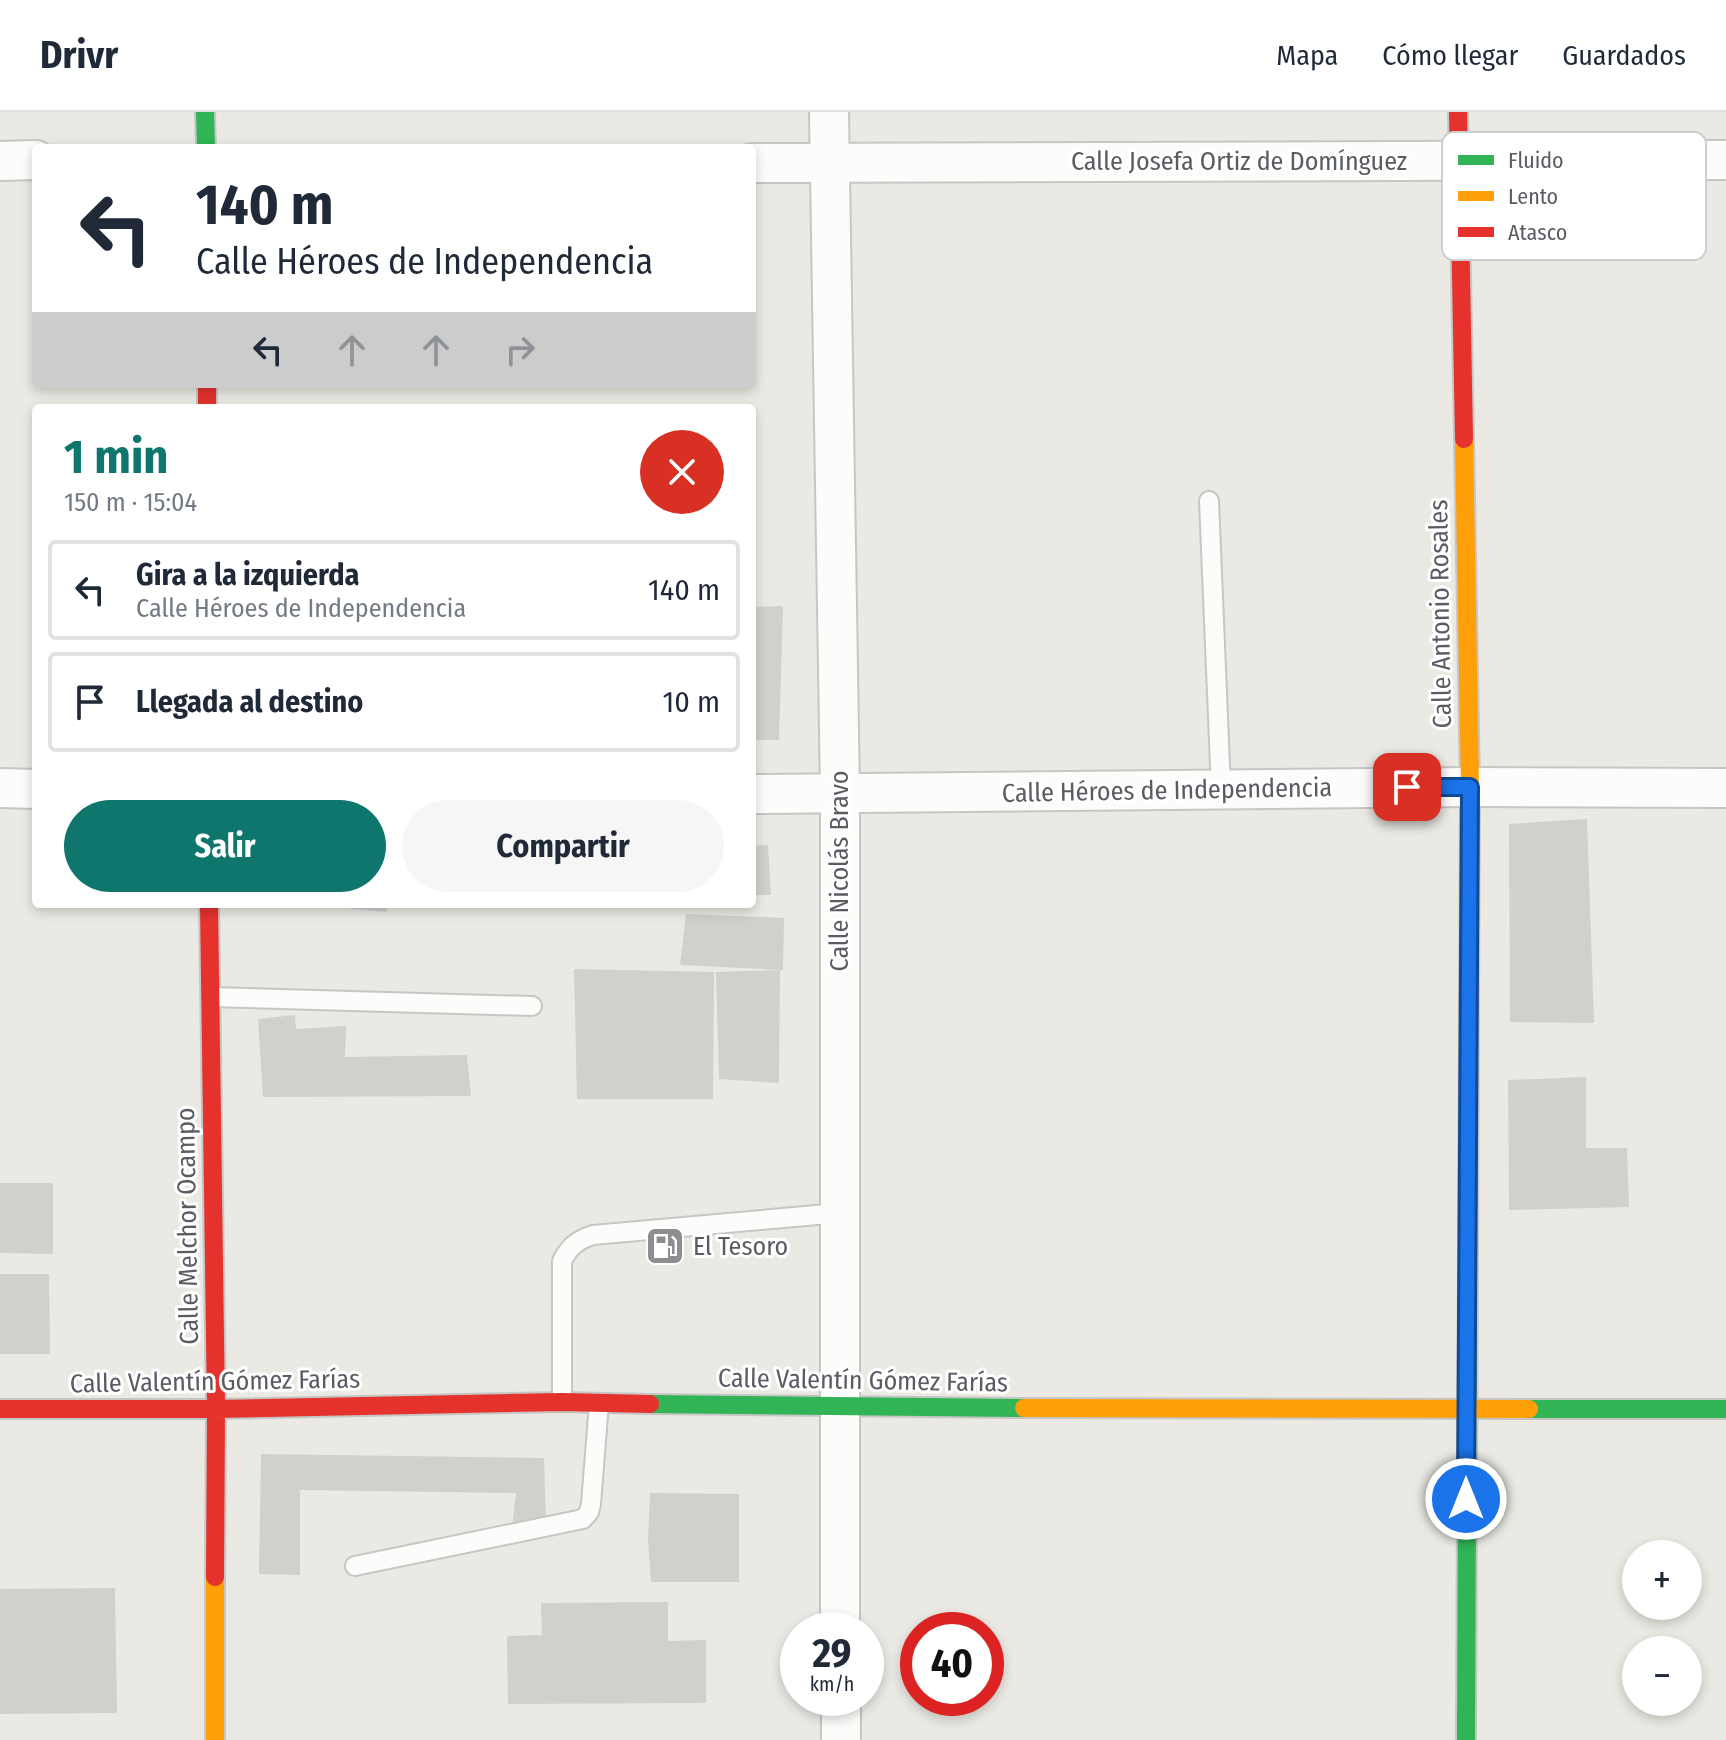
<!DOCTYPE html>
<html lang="es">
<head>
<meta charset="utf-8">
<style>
  :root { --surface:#fff; --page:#f6f6f7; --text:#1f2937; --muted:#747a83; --line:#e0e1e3; --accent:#0f766e }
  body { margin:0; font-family:"Fira Sans Condensed",sans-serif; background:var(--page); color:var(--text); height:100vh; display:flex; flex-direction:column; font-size:30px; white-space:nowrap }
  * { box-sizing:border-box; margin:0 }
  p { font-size:26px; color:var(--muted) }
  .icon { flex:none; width:44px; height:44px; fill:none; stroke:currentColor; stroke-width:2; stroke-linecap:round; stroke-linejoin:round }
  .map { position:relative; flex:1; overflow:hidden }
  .sheet { position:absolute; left:32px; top:292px; width:724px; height:504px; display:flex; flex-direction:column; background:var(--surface); border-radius:8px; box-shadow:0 4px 12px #0003 }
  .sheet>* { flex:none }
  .guide { position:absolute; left:32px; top:32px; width:724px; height:244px; border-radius:8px; box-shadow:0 4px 12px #0003; background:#fff; color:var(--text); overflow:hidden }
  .controls { position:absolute; left:1622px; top:1428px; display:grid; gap:16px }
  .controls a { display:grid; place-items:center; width:80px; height:80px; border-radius:50%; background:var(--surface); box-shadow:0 4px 12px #0003; font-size:40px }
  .speed { position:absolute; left:780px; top:1500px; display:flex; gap:16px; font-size:40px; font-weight:700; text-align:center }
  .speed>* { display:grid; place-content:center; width:104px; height:104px; border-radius:50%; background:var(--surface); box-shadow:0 4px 12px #0003; line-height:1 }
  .speed small { font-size:20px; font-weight:400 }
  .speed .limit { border:12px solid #d22; background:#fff; color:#111 }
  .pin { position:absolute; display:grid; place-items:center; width:68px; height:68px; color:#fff; margin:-34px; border-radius:16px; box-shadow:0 4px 12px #0006 }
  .me { position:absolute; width:88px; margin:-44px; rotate:0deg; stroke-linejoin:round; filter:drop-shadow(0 0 6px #0008) }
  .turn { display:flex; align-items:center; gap:28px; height:168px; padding:0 32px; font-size:36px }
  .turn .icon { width:104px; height:104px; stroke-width:2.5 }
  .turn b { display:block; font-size:56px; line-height:68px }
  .lanes { display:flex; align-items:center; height:76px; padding:0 32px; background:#0003; justify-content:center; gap:40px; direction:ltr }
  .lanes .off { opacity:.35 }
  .round { display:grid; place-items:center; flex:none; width:84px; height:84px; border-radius:42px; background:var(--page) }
  .headline { display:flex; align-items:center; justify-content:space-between; height:136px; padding:0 32px }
  h1 { font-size:48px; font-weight:700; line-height:60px; color:var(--accent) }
  .cta { display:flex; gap:16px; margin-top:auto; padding:16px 32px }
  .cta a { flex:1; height:92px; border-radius:48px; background:var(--accent); color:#fff; font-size:32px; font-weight:700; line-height:92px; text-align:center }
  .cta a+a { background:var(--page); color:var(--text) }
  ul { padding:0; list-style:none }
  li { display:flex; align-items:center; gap:24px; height:100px; margin:0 16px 12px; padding:0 16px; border:4px solid var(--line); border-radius:8px }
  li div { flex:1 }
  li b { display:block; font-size:30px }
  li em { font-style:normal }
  header { display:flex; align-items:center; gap:48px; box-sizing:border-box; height:112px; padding:0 40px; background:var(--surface); border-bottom:2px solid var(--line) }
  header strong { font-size:38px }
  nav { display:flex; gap:44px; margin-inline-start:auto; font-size:28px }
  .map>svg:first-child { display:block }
</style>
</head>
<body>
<header>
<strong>Drivr</strong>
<nav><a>Mapa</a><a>Cómo llegar</a><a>Guardados</a></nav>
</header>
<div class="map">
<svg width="1726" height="1628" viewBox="0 0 1726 1628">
  <rect width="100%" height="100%" fill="#eae9e3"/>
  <path fill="#d1d0cd" d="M 783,494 L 779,628 L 752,628 L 752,495 Z
    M 1587,707 L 1594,911 L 1510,910 L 1509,712 Z
    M 768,733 L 771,783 L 752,783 L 752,734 Z
    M 351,792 L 387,792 L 387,800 L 351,797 Z
    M 686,802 L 784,806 L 783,858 L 680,853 Z
    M 574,857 L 714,860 L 713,987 L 577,987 Z
    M 780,858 L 779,971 L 719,967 L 716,860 Z
    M 295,903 L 296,917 L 346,914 L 345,945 L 467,943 L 471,984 L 263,985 L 258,907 Z
    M 1586,965 L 1586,1036 L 1627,1036 L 1629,1095 L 1509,1098 L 1508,968 Z
    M 0,1071 L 53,1071 L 53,1142 L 0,1141 Z
    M 0,1162 L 49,1162 L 50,1242 L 0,1242 Z
    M 261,1342 L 544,1346 L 546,1412 L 512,1416 L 516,1381 L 300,1378 L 300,1463 L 259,1462 Z
    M 650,1381 L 739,1382 L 739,1470 L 651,1470 L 648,1428 Z
    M 115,1476 L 117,1601 L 0,1602 L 0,1477 Z
    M 668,1490 L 668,1529 L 706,1528 L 706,1591 L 508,1592 L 507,1524 L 542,1523 L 541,1491 Z"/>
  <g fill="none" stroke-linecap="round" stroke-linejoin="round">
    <g stroke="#c6c6c4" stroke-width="22">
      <path id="lane" d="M 1209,389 L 1221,677
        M 211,885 L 532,894
        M 562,1290 L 562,1149 C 569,1135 577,1128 593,1123 L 839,1101
        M 355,1454 L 583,1407 L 589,1400 L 591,1392 L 599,1291"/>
    </g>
    <g stroke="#c6c6c4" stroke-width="42">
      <path id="street" d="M 829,0 L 840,682 L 840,1518
        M 0,49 L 36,48
        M 752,51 L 1726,48
        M 0,676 L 36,677
        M 752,682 L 1470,675 L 1726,676
        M 841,1586 L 841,1628"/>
    </g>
    <g stroke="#c6c7c5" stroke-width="22">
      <path id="fast" d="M 205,0 L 206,36
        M 650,1292 L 1024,1296
        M 1529,1297 L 1726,1297
        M 1466,1628 L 1469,891"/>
    </g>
    <g stroke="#c6c7c5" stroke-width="22">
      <path id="slow" d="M 1464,327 L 1470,675 L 1469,891
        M 1024,1296 L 1529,1297
        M 215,1628 L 215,1465"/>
    </g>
    <g stroke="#c6c7c5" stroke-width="22">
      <path id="jam" d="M 1458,0 L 1464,327
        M 207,272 L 207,296
        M 209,792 L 216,1297 L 215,1465
        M 0,1297 L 216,1297 L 562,1290 L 650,1292"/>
    </g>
    <use href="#lane" stroke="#fcfcfb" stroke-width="18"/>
    <use href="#street" stroke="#fcfcfb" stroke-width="38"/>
    <use href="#fast" stroke="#30b455" stroke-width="18"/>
    <use href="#slow" stroke="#ff9f0a" stroke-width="18"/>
    <use href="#jam" stroke="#e5322d" stroke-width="18"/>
  </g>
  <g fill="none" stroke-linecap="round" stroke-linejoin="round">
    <g stroke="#114b97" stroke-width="20">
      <path id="route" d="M 1407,675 L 1470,675 L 1466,1387"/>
    </g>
    <use href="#route" stroke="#1a73e8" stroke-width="14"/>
  </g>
  <defs>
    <g id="fuel-square" transform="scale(2)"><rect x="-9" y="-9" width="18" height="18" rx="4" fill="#8c8e8f" stroke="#fff"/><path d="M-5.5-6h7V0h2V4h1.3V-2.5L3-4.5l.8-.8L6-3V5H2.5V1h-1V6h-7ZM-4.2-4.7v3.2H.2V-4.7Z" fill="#fff"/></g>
  </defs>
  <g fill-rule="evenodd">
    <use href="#fuel-square" x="665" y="1134"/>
  </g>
  <g text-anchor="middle" stroke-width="6" stroke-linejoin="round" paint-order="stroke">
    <g font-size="26" fill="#595d62" stroke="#fff">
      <text x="1239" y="58">Calle Josefa Ortiz de Domínguez</text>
      <text transform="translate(1440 502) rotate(-91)" y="9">Calle Antonio Rosales</text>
      <text transform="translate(1167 678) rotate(-1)" y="9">Calle Héroes de Independencia</text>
      <text transform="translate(839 759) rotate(-90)" y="9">Calle Nicolás Bravo</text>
      <text transform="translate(187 1114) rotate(-91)" y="9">Calle Melchor Ocampo</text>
      <text transform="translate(863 1268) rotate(1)" y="9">Calle Valentín Gómez Farías</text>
      <text transform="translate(215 1269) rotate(-1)" y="9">Calle Valentín Gómez Farías</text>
    </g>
    <g font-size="26" fill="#595d62" stroke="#fff" text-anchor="start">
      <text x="693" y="1143">El Tesoro</text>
    </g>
  </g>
  <rect x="1442" y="20" width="264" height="128" rx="12" fill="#fff" stroke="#cdced0" stroke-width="2"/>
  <rect x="1458" y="43" width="36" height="10" fill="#30b455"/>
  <rect x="1458" y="79" width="36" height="10" fill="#ff9f0a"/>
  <rect x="1458" y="115" width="36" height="10" fill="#e5322d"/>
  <g font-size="22" fill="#595d62">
    <text x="1508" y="56">Fluido</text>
    <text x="1508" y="92">Lento</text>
    <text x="1508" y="128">Atasco</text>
  </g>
</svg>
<div class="controls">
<a>+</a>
<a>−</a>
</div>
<div class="speed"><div>29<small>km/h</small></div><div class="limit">40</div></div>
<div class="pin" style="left:1407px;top:675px;background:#d93025"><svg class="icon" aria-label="arrive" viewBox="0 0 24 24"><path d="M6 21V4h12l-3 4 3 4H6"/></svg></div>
<svg class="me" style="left:1466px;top:1387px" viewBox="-20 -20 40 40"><circle r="17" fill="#1a73e8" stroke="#fff" stroke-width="3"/><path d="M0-11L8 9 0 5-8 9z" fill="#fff"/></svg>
<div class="guide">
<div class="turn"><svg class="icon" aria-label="left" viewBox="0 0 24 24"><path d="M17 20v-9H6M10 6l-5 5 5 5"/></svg><div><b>140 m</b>Calle Héroes de Independencia</div></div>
<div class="lanes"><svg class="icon" aria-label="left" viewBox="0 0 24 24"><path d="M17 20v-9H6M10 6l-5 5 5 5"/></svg><svg class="icon off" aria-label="ahead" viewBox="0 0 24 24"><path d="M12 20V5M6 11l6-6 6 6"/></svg><svg class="icon off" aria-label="ahead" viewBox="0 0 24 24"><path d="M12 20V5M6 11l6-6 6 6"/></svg><svg class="icon off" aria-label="right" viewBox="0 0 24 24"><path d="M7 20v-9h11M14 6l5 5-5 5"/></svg></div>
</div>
<section class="sheet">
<div class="headline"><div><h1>1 min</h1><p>150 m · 15:04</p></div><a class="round" style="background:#d93025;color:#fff"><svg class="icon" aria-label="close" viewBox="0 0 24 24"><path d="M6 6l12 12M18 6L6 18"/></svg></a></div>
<ul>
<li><svg class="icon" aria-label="left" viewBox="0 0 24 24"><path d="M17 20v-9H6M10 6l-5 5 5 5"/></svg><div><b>Gira a la izquierda</b><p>Calle Héroes de Independencia</p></div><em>140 m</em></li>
<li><svg class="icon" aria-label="arrive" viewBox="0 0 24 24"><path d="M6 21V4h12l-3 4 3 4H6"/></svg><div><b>Llegada al destino</b></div><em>10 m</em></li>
</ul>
<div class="cta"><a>Salir</a><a>Compartir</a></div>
</section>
</div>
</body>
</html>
